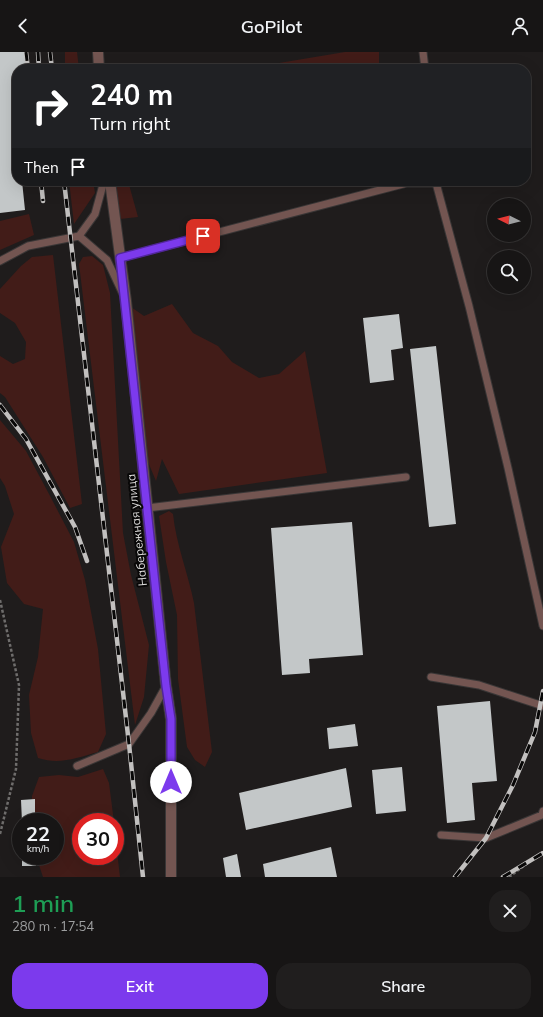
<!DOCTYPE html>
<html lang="en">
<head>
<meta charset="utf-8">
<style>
  :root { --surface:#171515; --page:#201e1e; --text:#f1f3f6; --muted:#9e9fa0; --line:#363434; --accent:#7c3aed }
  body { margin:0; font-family:Mulish,sans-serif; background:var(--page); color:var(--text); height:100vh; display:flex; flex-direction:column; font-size:15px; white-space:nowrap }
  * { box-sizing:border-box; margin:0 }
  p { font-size:13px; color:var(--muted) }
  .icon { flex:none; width:22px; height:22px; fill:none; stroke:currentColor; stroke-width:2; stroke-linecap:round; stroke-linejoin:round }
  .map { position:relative; height:825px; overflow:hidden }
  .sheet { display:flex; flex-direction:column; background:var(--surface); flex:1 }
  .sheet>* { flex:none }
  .guide { position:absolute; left:12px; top:12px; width:519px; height:122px; border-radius:16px; box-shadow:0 4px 16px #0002,0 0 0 1px var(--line); background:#202124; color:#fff; overflow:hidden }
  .needle { width:26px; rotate:276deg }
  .fabs { position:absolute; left:487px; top:146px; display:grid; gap:8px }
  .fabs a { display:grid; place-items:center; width:44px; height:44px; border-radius:50%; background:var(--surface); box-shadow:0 4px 16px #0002,0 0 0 1px var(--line); font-size:20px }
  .speed { position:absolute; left:12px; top:761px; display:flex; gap:8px; font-size:20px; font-weight:700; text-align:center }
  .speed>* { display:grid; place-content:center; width:52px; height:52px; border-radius:50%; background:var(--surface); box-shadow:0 4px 16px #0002,0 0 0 1px var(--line); line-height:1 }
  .speed small { font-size:10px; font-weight:400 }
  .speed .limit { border:6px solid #d22; background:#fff; color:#111 }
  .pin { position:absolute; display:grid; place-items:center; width:34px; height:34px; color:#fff; margin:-17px; border-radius:8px; box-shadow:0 2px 6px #0006 }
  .me { position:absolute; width:44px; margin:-22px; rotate:0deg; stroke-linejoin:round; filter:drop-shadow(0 0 3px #0008) }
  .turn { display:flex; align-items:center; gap:14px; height:84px; padding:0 12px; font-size:18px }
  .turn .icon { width:52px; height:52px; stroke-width:2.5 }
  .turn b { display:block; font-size:28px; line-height:34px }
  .then { display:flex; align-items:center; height:38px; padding:0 12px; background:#0003; gap:8px; font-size:15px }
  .round { display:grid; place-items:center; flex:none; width:42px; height:42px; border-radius:16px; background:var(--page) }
  .overview { display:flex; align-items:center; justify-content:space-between; height:68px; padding:0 12px }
  h1 { font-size:24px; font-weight:600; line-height:30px; color:#1e9e55 }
  .button { display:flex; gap:8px; margin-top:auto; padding:8px 12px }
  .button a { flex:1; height:46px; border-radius:16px; background:var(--accent); color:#fff; font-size:16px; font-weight:600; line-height:46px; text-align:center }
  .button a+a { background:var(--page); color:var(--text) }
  header { display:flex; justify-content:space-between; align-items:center; height:52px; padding:0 12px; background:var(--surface); font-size:18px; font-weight:600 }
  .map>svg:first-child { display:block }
</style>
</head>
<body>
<header><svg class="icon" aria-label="back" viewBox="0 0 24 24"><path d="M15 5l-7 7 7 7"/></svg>GoPilot<svg class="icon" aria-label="person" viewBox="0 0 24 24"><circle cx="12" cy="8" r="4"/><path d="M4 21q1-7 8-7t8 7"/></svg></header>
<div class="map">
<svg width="543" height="825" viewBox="0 0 543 825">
  <rect width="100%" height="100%" fill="#1f1c1c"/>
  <path fill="#421c18" d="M 65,0 L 77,0 L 79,17 L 65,17 Z
    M 345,0 L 379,0 L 379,17 L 262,17 L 261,14 Z
    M 69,129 L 93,129 L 95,141 L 74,172 Z
    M 115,129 L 128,129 L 138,165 L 120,167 Z
    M 29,162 L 34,183 L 0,198 L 0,169 Z
    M 53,203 L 82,452 L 70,456 L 43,405 L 5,345 L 0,341 L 0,304 L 13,312 L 25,307 L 26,290 L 15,271 L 0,261 L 0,237 L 21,214 L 32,205 Z
    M 92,204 L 103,213 L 110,241 L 123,481 L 131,523 L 149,593 L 144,645 L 135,673 L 79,212 L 83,205 Z
    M 172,252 L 193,281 L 218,294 L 232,310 L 259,326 L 279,322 L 305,299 L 327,421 L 179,442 L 162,407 L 156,429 L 148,410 L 131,255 L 144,264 Z
    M 0,368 L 26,399 L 49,442 L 74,490 L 85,528 L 98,597 L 106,682 L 98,700 C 76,706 60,713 38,706 L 31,681 L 29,643 L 38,605 L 43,557 L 24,552 L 7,531 L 1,495 L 14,462 L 5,434 L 0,426 Z
    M 169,459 L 173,462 C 176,492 188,521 194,551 L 212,700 L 205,715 L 195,708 L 187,695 L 178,627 L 177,563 L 166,510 L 159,464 Z
    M 103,717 L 109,731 L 114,770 L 81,770 L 81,804 L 115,804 L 115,782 L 120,825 L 43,825 L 36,804 L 55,804 L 55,770 L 31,770 L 32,744 L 39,725 L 59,723 L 78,725 Z"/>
  <path fill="#c3c7c8" d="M 0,0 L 25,0 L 27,17 L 17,17 L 17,129 L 22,129 L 25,158 L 0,161 Z
    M 399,262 L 403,296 L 391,298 L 394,328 L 370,331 L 363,266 Z
    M 436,294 L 456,472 L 429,475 L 410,297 Z
    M 352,470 L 363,603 L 309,607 L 310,621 L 282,623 L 271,476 Z
    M 490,649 L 497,729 L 472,731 L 475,768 L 447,771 L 437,654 Z
    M 355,672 L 358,694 L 329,697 L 327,676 Z
    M 402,715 L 406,759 L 376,762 L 372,718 Z
    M 346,716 L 352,755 L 246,778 L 239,741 Z
    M 35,747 L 35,770 L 22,770 L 21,748 Z
    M 331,795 L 337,825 L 265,825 L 263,812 Z
    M 237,802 L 241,825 L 226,825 L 223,806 Z
    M 22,804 L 36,804 L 36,814 L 22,814 Z"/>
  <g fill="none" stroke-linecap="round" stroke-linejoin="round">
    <g stroke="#393636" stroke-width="9">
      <path id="service" d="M 423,0 L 425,17
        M 436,131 L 469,254 L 508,416 L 543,574
        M 79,184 L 95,162 L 104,129
        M 120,206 L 407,131 L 436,131 L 436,129
        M 0,209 L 28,194 L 79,184 L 107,208 L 123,242
        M 147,456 L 406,425
        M 431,625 L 479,633 L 543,654
        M 77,714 L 129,692 L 151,661 L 166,634
        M 441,783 L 486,786 L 542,763 L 543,759"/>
    </g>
    <g stroke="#393636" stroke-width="12">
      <path id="minor" d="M 98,0 L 99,17
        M 110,129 L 126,249 L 166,634 L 171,667 L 171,825"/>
    </g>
    <path stroke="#6f6d6c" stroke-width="2.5" stroke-dasharray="3 2" stroke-linecap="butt" d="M 0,548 L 19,633 L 16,717 L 0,782
      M 509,825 L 532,808"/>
    <use href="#service" stroke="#735551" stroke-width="7"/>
    <use href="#minor" stroke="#735551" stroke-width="10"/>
    <g stroke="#c2c0bf" stroke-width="4.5">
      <path id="rail" d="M 26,0 L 28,17
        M 38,0 L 39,17
        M 50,0 L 52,17
        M 41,129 L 43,149
        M 64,129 L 129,692 L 143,825
        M 0,353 L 26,387 L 75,475 L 87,509
        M 455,825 L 486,786 L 513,733 L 535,680 L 543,639
        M 503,825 L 543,801"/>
    </g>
    <use href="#rail" stroke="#080707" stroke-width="3" stroke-dasharray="9" stroke-linecap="butt"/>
  </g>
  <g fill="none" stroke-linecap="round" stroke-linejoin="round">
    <g stroke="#51269a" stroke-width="10">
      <path id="route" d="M 171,730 L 171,667 L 166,634 L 120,206 L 203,184"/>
    </g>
    <use href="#route" stroke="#7c3aed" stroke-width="7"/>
  </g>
  <g text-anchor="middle" stroke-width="4" stroke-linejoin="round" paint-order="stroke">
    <g font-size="12" fill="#dbd9d8" stroke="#080707">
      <text transform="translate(137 478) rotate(-96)" y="4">Набережная улица</text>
    </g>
  </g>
</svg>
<div class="fabs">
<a><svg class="needle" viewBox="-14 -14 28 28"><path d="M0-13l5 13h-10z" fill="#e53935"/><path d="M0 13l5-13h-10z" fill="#9e9fa0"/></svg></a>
<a><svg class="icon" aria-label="search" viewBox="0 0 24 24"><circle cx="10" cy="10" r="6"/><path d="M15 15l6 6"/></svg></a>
</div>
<div class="speed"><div>22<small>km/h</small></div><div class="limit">30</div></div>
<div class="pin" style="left:203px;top:184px;background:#d93025"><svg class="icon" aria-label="arrive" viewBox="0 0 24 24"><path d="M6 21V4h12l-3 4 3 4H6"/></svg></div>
<svg class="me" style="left:171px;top:730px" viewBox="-20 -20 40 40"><circle r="19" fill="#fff"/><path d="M0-13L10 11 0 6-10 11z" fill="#7c3aed"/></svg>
<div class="guide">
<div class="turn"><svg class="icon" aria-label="right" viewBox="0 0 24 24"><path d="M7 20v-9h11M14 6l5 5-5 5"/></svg><div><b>240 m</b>Turn right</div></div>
<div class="then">Then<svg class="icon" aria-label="arrive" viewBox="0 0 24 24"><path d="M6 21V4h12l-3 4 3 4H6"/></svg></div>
</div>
</div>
<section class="sheet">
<div class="overview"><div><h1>1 min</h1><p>280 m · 17:54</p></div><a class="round"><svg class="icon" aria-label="close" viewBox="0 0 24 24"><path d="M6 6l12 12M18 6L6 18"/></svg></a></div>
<div class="button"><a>Exit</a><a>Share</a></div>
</section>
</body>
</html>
